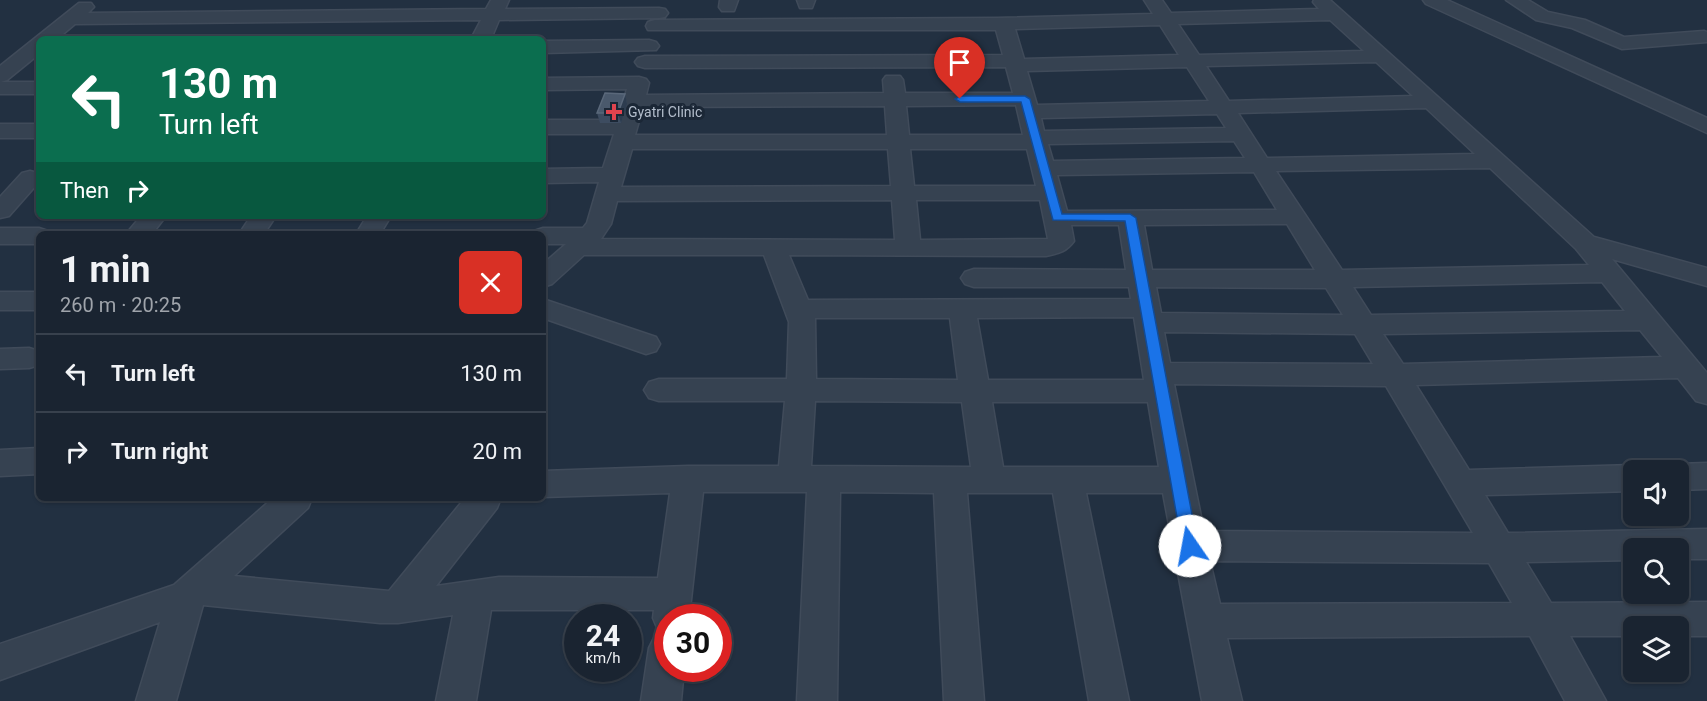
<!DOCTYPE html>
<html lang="en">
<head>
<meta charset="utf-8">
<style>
  :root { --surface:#1a2431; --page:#232c39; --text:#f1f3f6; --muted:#9fa4ab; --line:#38414d }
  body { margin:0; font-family:Roboto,sans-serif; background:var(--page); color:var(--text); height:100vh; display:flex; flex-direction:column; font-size:22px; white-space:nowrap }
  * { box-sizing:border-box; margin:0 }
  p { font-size:20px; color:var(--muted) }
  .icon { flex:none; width:33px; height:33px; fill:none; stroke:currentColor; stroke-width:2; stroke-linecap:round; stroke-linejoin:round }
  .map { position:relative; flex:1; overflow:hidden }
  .side { position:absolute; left:36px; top:231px; width:510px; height:270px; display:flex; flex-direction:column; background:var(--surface); border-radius:9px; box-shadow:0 2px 4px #0004,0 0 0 2px var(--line) }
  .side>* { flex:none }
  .banner { position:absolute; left:36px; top:36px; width:510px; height:183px; border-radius:9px; box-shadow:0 2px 4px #0004,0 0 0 2px var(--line); background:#0b6e4f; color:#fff; overflow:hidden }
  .tools { position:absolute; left:1623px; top:460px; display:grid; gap:12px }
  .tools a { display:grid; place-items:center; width:66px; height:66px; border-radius:9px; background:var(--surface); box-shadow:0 2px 4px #0004,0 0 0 2px var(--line); font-size:30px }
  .speed { position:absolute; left:564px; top:604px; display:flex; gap:12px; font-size:30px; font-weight:700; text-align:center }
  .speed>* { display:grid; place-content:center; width:78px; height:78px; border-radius:50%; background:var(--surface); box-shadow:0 2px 4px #0004,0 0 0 2px var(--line); line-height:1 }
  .speed small { font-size:15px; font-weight:400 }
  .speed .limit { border:9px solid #d22; background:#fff; color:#111 }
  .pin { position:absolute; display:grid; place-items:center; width:51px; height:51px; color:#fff; margin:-62px -26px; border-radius:50% 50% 50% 0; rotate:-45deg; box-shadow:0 0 6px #0007 }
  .pin .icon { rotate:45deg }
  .me { position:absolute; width:66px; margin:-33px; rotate:348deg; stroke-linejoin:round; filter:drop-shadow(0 0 4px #0008) }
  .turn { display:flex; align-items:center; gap:21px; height:126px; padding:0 24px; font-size:27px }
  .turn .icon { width:78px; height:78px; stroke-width:2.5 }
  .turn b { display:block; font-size:42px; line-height:51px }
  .then { display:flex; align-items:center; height:57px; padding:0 24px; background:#0003; gap:12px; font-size:22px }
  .round { display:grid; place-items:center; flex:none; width:63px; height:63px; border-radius:9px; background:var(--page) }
  .summary { display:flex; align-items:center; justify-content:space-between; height:102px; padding:0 24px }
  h1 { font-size:36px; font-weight:700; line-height:45px }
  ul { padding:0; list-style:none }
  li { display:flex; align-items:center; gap:18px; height:78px; padding:0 24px; border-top:2px solid var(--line) }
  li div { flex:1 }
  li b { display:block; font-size:22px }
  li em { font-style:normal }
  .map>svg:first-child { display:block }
</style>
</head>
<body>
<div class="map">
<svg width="1707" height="701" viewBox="0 0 1707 701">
  <rect width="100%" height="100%" fill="#223041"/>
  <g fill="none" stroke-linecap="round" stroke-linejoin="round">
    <g stroke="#404b5a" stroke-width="3">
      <path id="street" d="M 491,0 L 509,0 L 505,9 L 659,8 L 665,9 L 668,13 L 665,17 L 659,18 L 499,20 L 491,39 L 471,39 L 481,20 L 75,24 L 57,39 L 39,39 L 39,54 L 7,80 L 1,82 L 39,82 L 39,94 L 0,94 L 0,66 L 79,3 L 91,3 L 94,7 L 88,13 L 486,9 Z
        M 720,0 L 738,0 L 734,11 L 722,11 L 719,7 Z
        M 797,0 L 815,0 L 812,8 L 800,8 Z
        M 1144,0 L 1162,0 L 1171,13 L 1319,9 L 1313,2 L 1314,0 L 1330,0 L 1594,237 L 1707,268 L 1707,286 L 1612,259 L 1707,373 L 1707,404 L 1696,401 L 1678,378 L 1416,385 L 1469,470 L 1634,465 L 1645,469 L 1647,471 L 1634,471 L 1634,491 L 1485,495 L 1508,533 L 1707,529 L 1707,559 L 1678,559 L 1678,549 L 1634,549 L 1634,560 L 1526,562 L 1551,603 L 1707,602 L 1707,636 L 1678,636 L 1678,627 L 1634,627 L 1634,636 L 1570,636 L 1606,701 L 1565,701 L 1530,636 L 1227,638 L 1242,701 L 1202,701 L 1163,493 L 1086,493 L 1129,701 L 1089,701 L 1053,493 L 967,493 L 984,701 L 944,701 L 934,493 L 840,492 L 837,701 L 797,701 L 807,492 L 703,492 L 689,618 L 668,618 L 668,669 L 684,669 L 681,701 L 641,701 L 649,648 L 655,636 L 664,632 L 658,630 L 653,618 L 654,610 L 491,610 L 476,701 L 436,701 L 453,615 L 398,623 L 380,623 L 203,605 L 176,701 L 136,701 L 160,622 L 0,680 L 0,644 L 174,585 L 273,498 L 312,498 L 308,508 L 234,576 L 389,591 L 465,498 L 501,498 L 497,508 L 436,586 L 499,577 L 658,578 L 670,493 L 543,497 L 543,471 L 688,466 L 779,466 L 785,401 L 659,401 L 649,398 L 644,390 L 649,382 L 659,379 L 787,379 L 789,322 L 764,255 L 584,255 L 552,284 L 543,287 L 543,264 L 566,244 L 543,244 L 543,234 L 532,234 L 534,231 L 543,228 L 583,228 L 587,223 L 599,182 L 543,183 L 543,169 L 603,168 L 614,134 L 543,134 L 543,120 L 618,120 L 627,89 L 543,90 L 543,78 L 639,77 L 646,79 L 649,83 L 646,95 L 884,93 L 883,80 L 886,76 L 900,76 L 903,80 L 905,93 L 1013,93 L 1006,67 L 645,68 L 638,66 L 635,62 L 638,58 L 645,56 L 1003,55 L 996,30 L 648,30 L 646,26 L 648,22 L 655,20 L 997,18 L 1153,14 ZM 1330,20 L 1364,51 L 1199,55 L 1178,24 ZM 1160,25 L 1179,55 L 1024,59 L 1015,29 ZM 1376,62 L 1413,96 L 1229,101 L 1206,66 ZM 1187,67 L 1209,101 L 1037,105 L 1027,71 ZM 1016,105 L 1023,135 L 909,135 L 906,106 ZM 885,106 L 887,135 L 635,135 L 643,107 ZM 1426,108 L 1475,154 L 1267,158 L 1238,113 ZM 1217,114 L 1226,128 L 1044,131 L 1041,118 ZM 1234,141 L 1245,158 L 1053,161 L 1048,144 ZM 632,149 L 888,149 L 891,186 L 621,187 ZM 910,149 L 1027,149 L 1036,186 L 914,186 ZM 1490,168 L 1576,249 L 1589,265 L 1342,270 L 1276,171 ZM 1254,172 L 1277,210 L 1067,211 L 1057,175 ZM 892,200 L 895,240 L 601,239 L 611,224 L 617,201 ZM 916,200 L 1040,200 L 1048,239 L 920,240 ZM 1287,224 L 1315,270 L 1152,270 L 1144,225 ZM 1071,225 L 1119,225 L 1126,270 L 974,269 L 965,272 L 961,278 L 965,284 L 974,287 L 1129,287 L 1131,299 L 808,300 L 789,255 L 1046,256 C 1059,253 1066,252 1074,241 ZM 1602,282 L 1625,311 L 1371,315 L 1353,287 ZM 1156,287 L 1326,288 L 1343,315 L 1161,313 ZM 1134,317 L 1144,380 L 988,380 L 977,318 ZM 815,318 L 950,318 L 958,380 L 816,379 ZM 1640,330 L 1662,357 L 1403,364 L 1383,334 ZM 1164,332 L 1355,334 L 1373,364 L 1170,363 ZM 1174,384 L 1386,386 L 1473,533 L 1204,531 ZM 815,401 L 962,402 L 971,467 L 811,466 ZM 992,402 L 1148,402 L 1159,467 L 1003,467 ZM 1210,561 L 1489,563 L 1512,603 L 1220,604 Z
        M 1423,0 L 1447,0 L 1707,118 L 1707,133 L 1426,4 Z
        M 1506,0 L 1528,0 L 1548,12 L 1585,20 L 1624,37 L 1704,31 L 1707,32 L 1707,42 L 1622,49 L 1572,28 L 1536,20 Z
        M 649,40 L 656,42 L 659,46 L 656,50 L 543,53 L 543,41 Z
        M 0,124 L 39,124 L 39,138 L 0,138 Z
        M 30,171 L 38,173 L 39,182 L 9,216 L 0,218 L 0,197 L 22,173 Z
        M 141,216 L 166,216 L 152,234 L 126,234 Z
        M 251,216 L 276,216 L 264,234 L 239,234 Z
        M 367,216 L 391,216 L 380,234 L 356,234 Z
        M 0,228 L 39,228 L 48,231 L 50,234 L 39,234 L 39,244 L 0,244 Z
        M 0,292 L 39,292 L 39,310 L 0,310 Z
        M 543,299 L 656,337 L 660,344 L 656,351 L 646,354 L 543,318 Z
        M 29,348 L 39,351 L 39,365 L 29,368 L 0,369 L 0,349 Z
        M 39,448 L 39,474 L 0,476 L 0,450 Z
        M 1707,463 L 1707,489 L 1678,490 L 1678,471 L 1665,471 L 1667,468 L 1678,464 Z"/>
    </g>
    <use href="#street" fill="#364251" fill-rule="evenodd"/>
  </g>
  <path fill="#3d4c60" d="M 625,94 L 627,104 L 621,123 L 600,123 L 597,113 Z"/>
  <path fill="#2d3c4f" d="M 625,94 L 627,104 L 621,123 L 618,113 Z"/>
  <path fill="#4a596c" stroke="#5a687a" stroke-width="1.5" d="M 605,93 L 625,94 L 618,113 L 597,113 Z"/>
  <path fill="#1a73e8" stroke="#114b97" stroke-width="1.5" d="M 1025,96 L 1030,99 L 1062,214 L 1130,214 L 1136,218 L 1198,546 L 1196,551 L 1190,553 L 1184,551 L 1182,546 L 1125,221 L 1053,220 L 1021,102 L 960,102 L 955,99 L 960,96 Z"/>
  <path fill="#e0444e" stroke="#1b2736" stroke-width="2" d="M611 103h6v6h6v6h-6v6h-6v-6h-6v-6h6z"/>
  <g text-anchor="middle" stroke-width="6" stroke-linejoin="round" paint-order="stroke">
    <g font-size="14" fill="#b3bdcb" stroke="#1b2736" text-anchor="start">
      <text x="628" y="117">Gyatri Clinic</text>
    </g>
  </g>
</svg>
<div class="tools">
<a><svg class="icon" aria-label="sound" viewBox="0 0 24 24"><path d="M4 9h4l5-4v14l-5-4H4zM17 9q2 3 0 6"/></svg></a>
<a><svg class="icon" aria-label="search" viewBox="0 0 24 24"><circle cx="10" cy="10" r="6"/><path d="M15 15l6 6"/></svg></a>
<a><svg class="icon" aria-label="layers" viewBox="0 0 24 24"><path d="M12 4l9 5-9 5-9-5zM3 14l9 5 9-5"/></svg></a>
</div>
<div class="speed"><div>24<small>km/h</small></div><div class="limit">30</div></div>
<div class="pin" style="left:960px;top:99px;background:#d93025"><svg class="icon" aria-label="arrive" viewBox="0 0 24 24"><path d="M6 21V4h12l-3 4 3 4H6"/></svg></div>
<svg class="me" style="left:1190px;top:546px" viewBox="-20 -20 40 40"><circle r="19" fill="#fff"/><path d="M0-13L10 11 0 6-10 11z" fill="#1a73e8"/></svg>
<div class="banner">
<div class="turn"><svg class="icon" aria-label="left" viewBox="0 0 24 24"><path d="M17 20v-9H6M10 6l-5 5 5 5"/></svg><div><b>130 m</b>Turn left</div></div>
<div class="then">Then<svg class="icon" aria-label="right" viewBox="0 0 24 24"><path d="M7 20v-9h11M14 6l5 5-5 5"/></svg></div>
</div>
<section class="side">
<div class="summary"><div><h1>1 min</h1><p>260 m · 20:25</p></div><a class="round" style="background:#d93025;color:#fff"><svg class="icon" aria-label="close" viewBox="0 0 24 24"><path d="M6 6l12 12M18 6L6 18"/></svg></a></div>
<ul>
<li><svg class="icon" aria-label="left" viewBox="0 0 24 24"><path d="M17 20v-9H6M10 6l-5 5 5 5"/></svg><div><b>Turn left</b></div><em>130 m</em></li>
<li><svg class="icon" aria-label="right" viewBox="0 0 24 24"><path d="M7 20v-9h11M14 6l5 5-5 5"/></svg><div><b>Turn right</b></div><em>20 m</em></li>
</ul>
</section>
</div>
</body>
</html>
